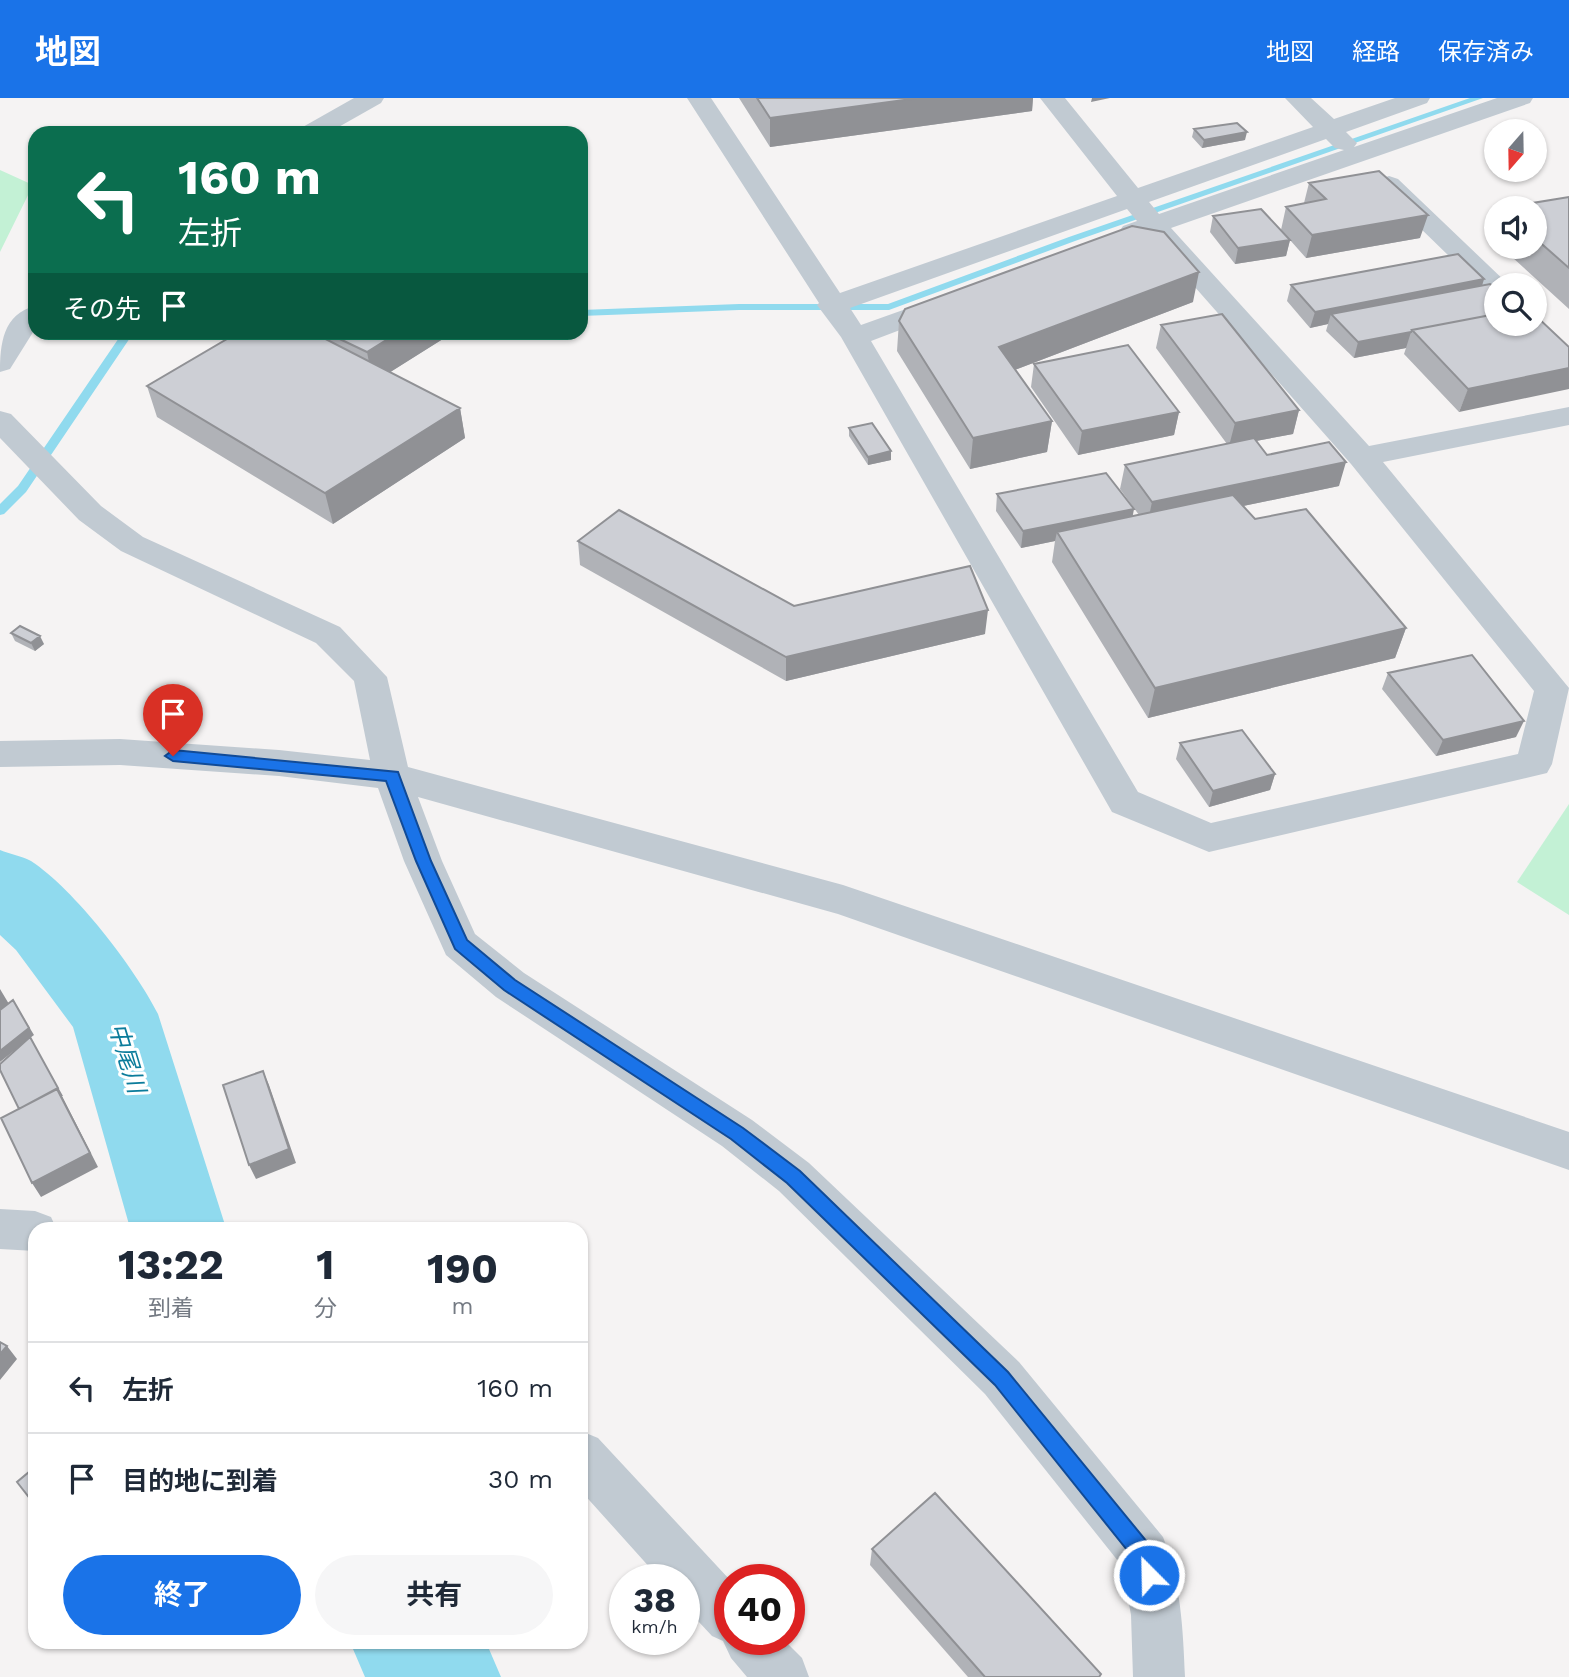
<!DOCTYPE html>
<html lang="ja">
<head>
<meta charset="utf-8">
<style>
  :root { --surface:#fff; --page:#f6f6f7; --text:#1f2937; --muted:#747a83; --line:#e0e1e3; --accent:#1a73e8 }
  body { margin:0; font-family:"Work Sans","Noto Sans JP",sans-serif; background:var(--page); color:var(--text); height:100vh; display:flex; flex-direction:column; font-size:26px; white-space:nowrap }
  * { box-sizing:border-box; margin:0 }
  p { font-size:23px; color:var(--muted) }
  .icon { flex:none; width:38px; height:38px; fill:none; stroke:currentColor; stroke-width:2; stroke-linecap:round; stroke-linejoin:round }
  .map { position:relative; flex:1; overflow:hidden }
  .drawer { position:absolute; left:28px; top:1124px; width:560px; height:427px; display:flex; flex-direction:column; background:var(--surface); border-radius:21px; box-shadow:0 2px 5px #0004 }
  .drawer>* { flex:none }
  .guide { position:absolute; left:28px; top:28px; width:560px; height:214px; border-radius:21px; box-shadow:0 2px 5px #0004; background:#0b6e4f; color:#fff; overflow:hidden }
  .needle { width:46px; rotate:200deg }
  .fabs { position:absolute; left:1484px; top:21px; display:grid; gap:14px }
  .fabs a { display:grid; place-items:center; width:63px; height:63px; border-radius:50%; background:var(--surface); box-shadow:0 2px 5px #0004; font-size:35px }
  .speed { position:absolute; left:609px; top:1466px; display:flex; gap:14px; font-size:35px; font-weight:700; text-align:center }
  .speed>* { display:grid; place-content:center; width:91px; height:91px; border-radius:50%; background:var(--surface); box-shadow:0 2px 5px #0004; line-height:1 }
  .speed small { font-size:18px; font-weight:400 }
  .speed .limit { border:10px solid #d22; background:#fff; color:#111 }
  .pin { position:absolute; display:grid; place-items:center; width:60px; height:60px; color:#fff; margin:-72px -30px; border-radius:50% 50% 50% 0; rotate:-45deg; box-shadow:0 0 7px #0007 }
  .pin .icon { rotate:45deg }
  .me { position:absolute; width:77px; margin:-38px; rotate:337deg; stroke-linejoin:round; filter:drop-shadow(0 0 5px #0008) }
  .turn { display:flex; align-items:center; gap:24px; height:147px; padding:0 35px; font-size:32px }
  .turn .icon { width:91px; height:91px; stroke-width:2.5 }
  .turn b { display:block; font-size:49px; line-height:60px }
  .then { display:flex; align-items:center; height:66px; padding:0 35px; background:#0003; gap:14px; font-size:26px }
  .eta { display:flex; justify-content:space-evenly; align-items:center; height:119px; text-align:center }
  .eta b { font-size:42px; font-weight:700; line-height:49px }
  .action { display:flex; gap:14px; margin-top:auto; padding:14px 35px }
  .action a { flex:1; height:80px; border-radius:42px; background:var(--accent); color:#fff; font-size:28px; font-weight:700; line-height:80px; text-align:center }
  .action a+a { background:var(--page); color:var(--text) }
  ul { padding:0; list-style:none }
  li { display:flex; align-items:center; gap:21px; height:91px; padding:0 35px; border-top:2px solid var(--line) }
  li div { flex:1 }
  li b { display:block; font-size:26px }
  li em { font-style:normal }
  header { display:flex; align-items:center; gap:42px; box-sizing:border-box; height:98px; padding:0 35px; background:var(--accent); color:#fff }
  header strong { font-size:33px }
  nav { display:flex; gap:38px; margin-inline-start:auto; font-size:24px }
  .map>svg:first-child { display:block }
</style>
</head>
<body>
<header>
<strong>地図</strong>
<nav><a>地図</a><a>経路</a><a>保存済み</a></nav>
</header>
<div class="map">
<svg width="1569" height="1579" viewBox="0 0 1569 1579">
  <rect width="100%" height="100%" fill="#f5f3f3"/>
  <path fill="#c3f1d5" d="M 0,72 L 33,87 L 0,154 Z
    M 1569,706 L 1569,817 L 1517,784 Z"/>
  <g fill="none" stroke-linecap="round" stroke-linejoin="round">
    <path fill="#90daee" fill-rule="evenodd" d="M 1470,0 L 1483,0 L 1075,143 L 889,212 L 739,212 L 581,218 L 581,212 L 739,206 L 888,206 L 1069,139 Z
      M 123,234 L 134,234 L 26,394 L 4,416 L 0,417 L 0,406 L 18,388 Z"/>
    <path fill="#90daee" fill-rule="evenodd" d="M 0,752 C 10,756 22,758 31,763 C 74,791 135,870 158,916 L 226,1130 L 130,1130 L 73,929 L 16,852 L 0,837 Z
      M 350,1544 L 486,1544 L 501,1579 L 365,1579 Z"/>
    <path fill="#c1cad2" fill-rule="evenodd" d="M 354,0 L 384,0 L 381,5 L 328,35 L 298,35 L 301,30 Z
      M 687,0 L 711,0 L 840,195 L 1117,98 L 1040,0 L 1065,0 L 1138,90 L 1313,29 L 1285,0 L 1311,0 L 1334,21 L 1395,0 L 1430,0 L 1427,5 L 1346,34 L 1357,45 L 1354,49 L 1497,0 L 1533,0 L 1530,5 L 1171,130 L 1369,348 L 1569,309 L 1569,327 L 1383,364 L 1569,590 L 1552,666 L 1547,675 L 1209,754 L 1112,714 L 841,239 L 817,207 L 819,205 ZM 1326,41 L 1335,50 L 1344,52 L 1159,116 L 1149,104 ZM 1127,111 L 1137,123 L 1123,128 L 1119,134 L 1123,140 L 1132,142 L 1149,137 L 1351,366 L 1534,593 L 1518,656 L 1211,725 L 1138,694 L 871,243 L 958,210 L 962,204 L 958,198 L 948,196 L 861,227 L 850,210 Z
      M 1389,78 L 1398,81 L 1509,187 L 1496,187 L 1496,196 L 1486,194 L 1380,91 L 1376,86 L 1380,81 Z
      M 35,208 L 35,231 L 10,271 L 0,274 C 0,246 3,216 35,208 Z
      M 0,313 L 11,316 L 101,408 L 143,439 L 340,529 L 387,579 L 408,669 L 843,787 L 1569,1034 L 1569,1072 L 838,816 L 418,699 L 442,763 L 475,836 L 524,875 L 752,1022 L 809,1065 L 1019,1264 L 1163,1439 C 1181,1484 1183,1531 1185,1579 L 1133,1579 L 1131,1517 L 1122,1468 L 985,1296 L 779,1093 L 722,1048 L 496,899 L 446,857 L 404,763 L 378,690 L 279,678 L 120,667 L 0,669 L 0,643 L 120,641 L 279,652 L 370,662 L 354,583 L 316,545 L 121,453 L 79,422 L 0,340 Z
      M 0,1111 L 35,1113 L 51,1119 L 56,1130 L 35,1130 L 35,1153 L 0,1151 Z
      M 581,1333 L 598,1340 L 730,1482 L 730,1542 L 784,1542 L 802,1560 L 809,1579 L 747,1579 L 731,1560 L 723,1543 L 712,1538 L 684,1508 L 684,1482 L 661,1482 L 581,1393 Z"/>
  </g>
  <path fill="#b0b2b7" d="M 739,0 L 1033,0 L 1032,13 L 770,49 Z
    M 1194,31 L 1245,42 L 1202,50 L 1192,39 Z
    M 1309,85 L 1420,140 L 1306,160 L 1290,142 L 1286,158 L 1235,166 L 1210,134 L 1213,118 L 1281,132 L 1286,109 L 1304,105 Z
    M 1569,99 L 1569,211 L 1501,149 L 1535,149 L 1535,110 Z
    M 1496,126 L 1496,144 L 1491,140 Z
    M 1484,181 L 1482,188 L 1496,226 L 1459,314 L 1404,256 L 1406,250 L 1354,260 L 1326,233 L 1328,226 L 1310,230 L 1287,203 L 1291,187 Z
    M 1193,204 L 1015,272 L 1052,323 L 1047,354 L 970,371 L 897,253 L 899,223 Z
    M 1161,227 L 1299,312 L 1293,336 L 1256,343 L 1267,357 L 1339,388 L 1243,408 L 1255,421 L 1406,530 L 1395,560 L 1148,620 L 1052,464 L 1055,443 L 1021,450 L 996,413 L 997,396 L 1132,418 L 1139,417 L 1120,391 L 1125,367 L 1227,346 L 1156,250 Z
    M 239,234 L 454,234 L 390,274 L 460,310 L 465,340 L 333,426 L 157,319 L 147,288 Z
    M 1034,266 L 1179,314 L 1174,337 L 1078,357 L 1031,289 Z
    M 849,330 L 891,353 L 891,362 L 868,367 L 849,338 Z
    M 578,443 L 794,508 L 985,536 L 786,583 L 580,467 Z
    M 11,535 L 44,546 L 35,553 L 15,543 Z
    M 1388,575 L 1516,639 L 1436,658 L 1382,591 Z
    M 1180,645 L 1275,676 L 1270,692 L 1209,709 L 1176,661 Z
    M 872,1451 L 1101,1576 L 1100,1579 L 968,1579 L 870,1467 Z"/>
  <path fill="#909195" d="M 919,0 L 1033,0 L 1032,13 L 770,49 L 770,20 Z
    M 1092,0 L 1110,0 L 1091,4 Z
    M 1247,34 L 1245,42 L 1202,50 L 1204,42 Z
    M 1428,117 L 1420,140 L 1306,160 L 1312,137 Z
    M 1290,142 L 1286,158 L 1235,166 L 1238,150 Z
    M 1199,174 L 1193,204 L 996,279 L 999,249 Z
    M 1484,181 L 1479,197 L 1331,216 L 1328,226 L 1310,230 L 1315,214 Z
    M 399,234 L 454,234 L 373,285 L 367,254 Z
    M 1411,234 L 1406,250 L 1354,260 L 1358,244 Z
    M 1569,270 L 1569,291 L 1459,314 L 1468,291 Z
    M 460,310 L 465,340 L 333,426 L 325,395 Z
    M 1299,312 L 1293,336 L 1229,348 L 1235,325 Z
    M 1179,314 L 1174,337 L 1078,357 L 1082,333 Z
    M 1052,323 L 1047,354 L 970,371 L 973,340 Z
    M 891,353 L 891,362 L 868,367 L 868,359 Z
    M 1346,364 L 1339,388 L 1147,428 L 1152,404 Z
    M 1134,411 L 1131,427 L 1057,434 L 1055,443 L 1021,450 L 1023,433 Z
    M 988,512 L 985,536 L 786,583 L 786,559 Z
    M 1406,530 L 1395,560 L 1148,620 L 1155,590 Z
    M 40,538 L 44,546 L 35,553 L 31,545 Z
    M 1524,623 L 1516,639 L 1436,658 L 1443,642 Z
    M 1275,676 L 1270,692 L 1209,709 L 1213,693 Z
    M 0,891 L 9,906 L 0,913 Z
    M 13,902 L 34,937 L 30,940 L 63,998 L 62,998 L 98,1069 L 41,1099 L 32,1085 L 30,940 L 0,964 L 0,953 Z
    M 263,973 L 269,987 L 296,1065 L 256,1081 L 249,1067 Z
    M 7,1248 L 17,1261 L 0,1282 L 0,1256 Z"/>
  <path fill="#cdcfd5" stroke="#909195" stroke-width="2" d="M 757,0 L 919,0 L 770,20 Z
    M 1237,25 L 1247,34 L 1204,42 L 1194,31 Z
    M 1379,73 L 1428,117 L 1312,137 L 1286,109 L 1326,101 L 1309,85 Z
    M 1569,99 L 1569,170 L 1535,140 L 1535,110 L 1502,110 Z
    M 1261,111 L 1290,142 L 1238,150 L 1213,118 Z
    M 1132,128 L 1164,134 L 1199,174 L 999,249 L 1052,323 L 973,340 L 899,223 L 905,211 Z
    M 1458,156 L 1484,181 L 1315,214 L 1291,187 Z
    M 1490,186 L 1496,192 L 1496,216 L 1412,232 L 1411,234 L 1358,244 L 1331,216 Z
    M 1222,216 L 1299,312 L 1235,325 L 1161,227 Z
    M 1496,216 L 1496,226 L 1535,226 L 1535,217 L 1569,249 L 1569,270 L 1468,291 L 1412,232 Z
    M 239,234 L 312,234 L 460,310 L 325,395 L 147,288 Z
    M 325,234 L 399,234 L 367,254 Z
    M 1128,247 L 1179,314 L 1082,333 L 1034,266 Z
    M 872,325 L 891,353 L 868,359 L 849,330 Z
    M 1254,340 L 1267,357 L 1329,344 L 1346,364 L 1152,404 L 1125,367 Z
    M 1106,375 L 1134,411 L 1023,433 L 997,396 Z
    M 1233,397 L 1255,421 L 1306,411 L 1406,530 L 1155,590 L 1057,434 Z
    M 619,412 L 794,508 L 970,468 L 988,512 L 786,559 L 578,443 Z
    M 20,528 L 40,538 L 31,545 L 11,535 Z
    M 1472,557 L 1524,623 L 1443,642 L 1388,575 Z
    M 1242,632 L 1275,676 L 1213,693 L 1180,645 Z
    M 13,902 L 29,930 L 0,953 L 0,912 Z
    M 30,939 L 58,990 L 19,1011 L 0,972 L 0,966 Z
    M 263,973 L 289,1051 L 249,1067 L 223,987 Z
    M 57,991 L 90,1055 L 32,1085 L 1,1020 Z
    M 0,1244 L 7,1248 L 0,1256 Z
    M 35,1369 L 35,1407 L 17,1384 Z
    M 935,1395 L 1101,1576 L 1099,1579 L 985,1579 L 872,1451 Z"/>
  <path fill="#1a73e8" stroke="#114b97" stroke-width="2" d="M 173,652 L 398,674 L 431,763 L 467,842 L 515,882 L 743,1030 L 800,1073 L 1008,1274 L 1152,1450 L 1159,1477 L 1156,1485 L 1149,1488 L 1141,1485 L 1135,1462 L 995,1287 L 787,1085 L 731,1041 L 504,892 L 455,851 L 416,763 L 386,683 L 173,663 L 165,658 Z"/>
  <g text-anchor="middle" stroke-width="6" stroke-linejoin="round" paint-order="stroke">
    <g font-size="24" font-style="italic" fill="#0c7c9b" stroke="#fff">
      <text transform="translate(127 960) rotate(73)" y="8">中尾川</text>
    </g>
  </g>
</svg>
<div class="fabs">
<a><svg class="needle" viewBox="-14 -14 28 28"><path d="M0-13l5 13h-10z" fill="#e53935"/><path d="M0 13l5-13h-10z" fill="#747a83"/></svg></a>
<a><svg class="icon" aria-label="sound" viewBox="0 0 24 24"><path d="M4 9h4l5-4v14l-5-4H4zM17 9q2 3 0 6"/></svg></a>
<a><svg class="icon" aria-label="search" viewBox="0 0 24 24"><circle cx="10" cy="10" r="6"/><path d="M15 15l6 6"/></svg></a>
</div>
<div class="speed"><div>38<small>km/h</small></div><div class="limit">40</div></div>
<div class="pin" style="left:173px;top:658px;background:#d93025"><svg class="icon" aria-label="arrive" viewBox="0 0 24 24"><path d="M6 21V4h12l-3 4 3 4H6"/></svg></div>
<svg class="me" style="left:1149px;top:1477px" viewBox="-20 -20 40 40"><circle r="17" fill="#1a73e8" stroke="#fff" stroke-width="3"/><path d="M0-11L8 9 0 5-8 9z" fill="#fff"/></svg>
<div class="guide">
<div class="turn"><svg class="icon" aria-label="left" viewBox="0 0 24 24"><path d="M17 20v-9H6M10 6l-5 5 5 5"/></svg><div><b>160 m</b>左折</div></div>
<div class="then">その先<svg class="icon" aria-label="arrive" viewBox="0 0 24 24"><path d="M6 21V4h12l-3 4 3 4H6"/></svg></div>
</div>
<section class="drawer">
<div class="eta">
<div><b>13:22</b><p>到着</p></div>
<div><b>1</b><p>分</p></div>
<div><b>190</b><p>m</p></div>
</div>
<ul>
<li><svg class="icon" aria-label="left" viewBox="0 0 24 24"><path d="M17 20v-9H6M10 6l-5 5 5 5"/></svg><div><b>左折</b></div><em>160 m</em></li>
<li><svg class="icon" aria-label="arrive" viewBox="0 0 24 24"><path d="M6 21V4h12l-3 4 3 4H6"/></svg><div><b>目的地に到着</b></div><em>30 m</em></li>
</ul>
<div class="action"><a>終了</a><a>共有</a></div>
</section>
</div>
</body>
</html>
